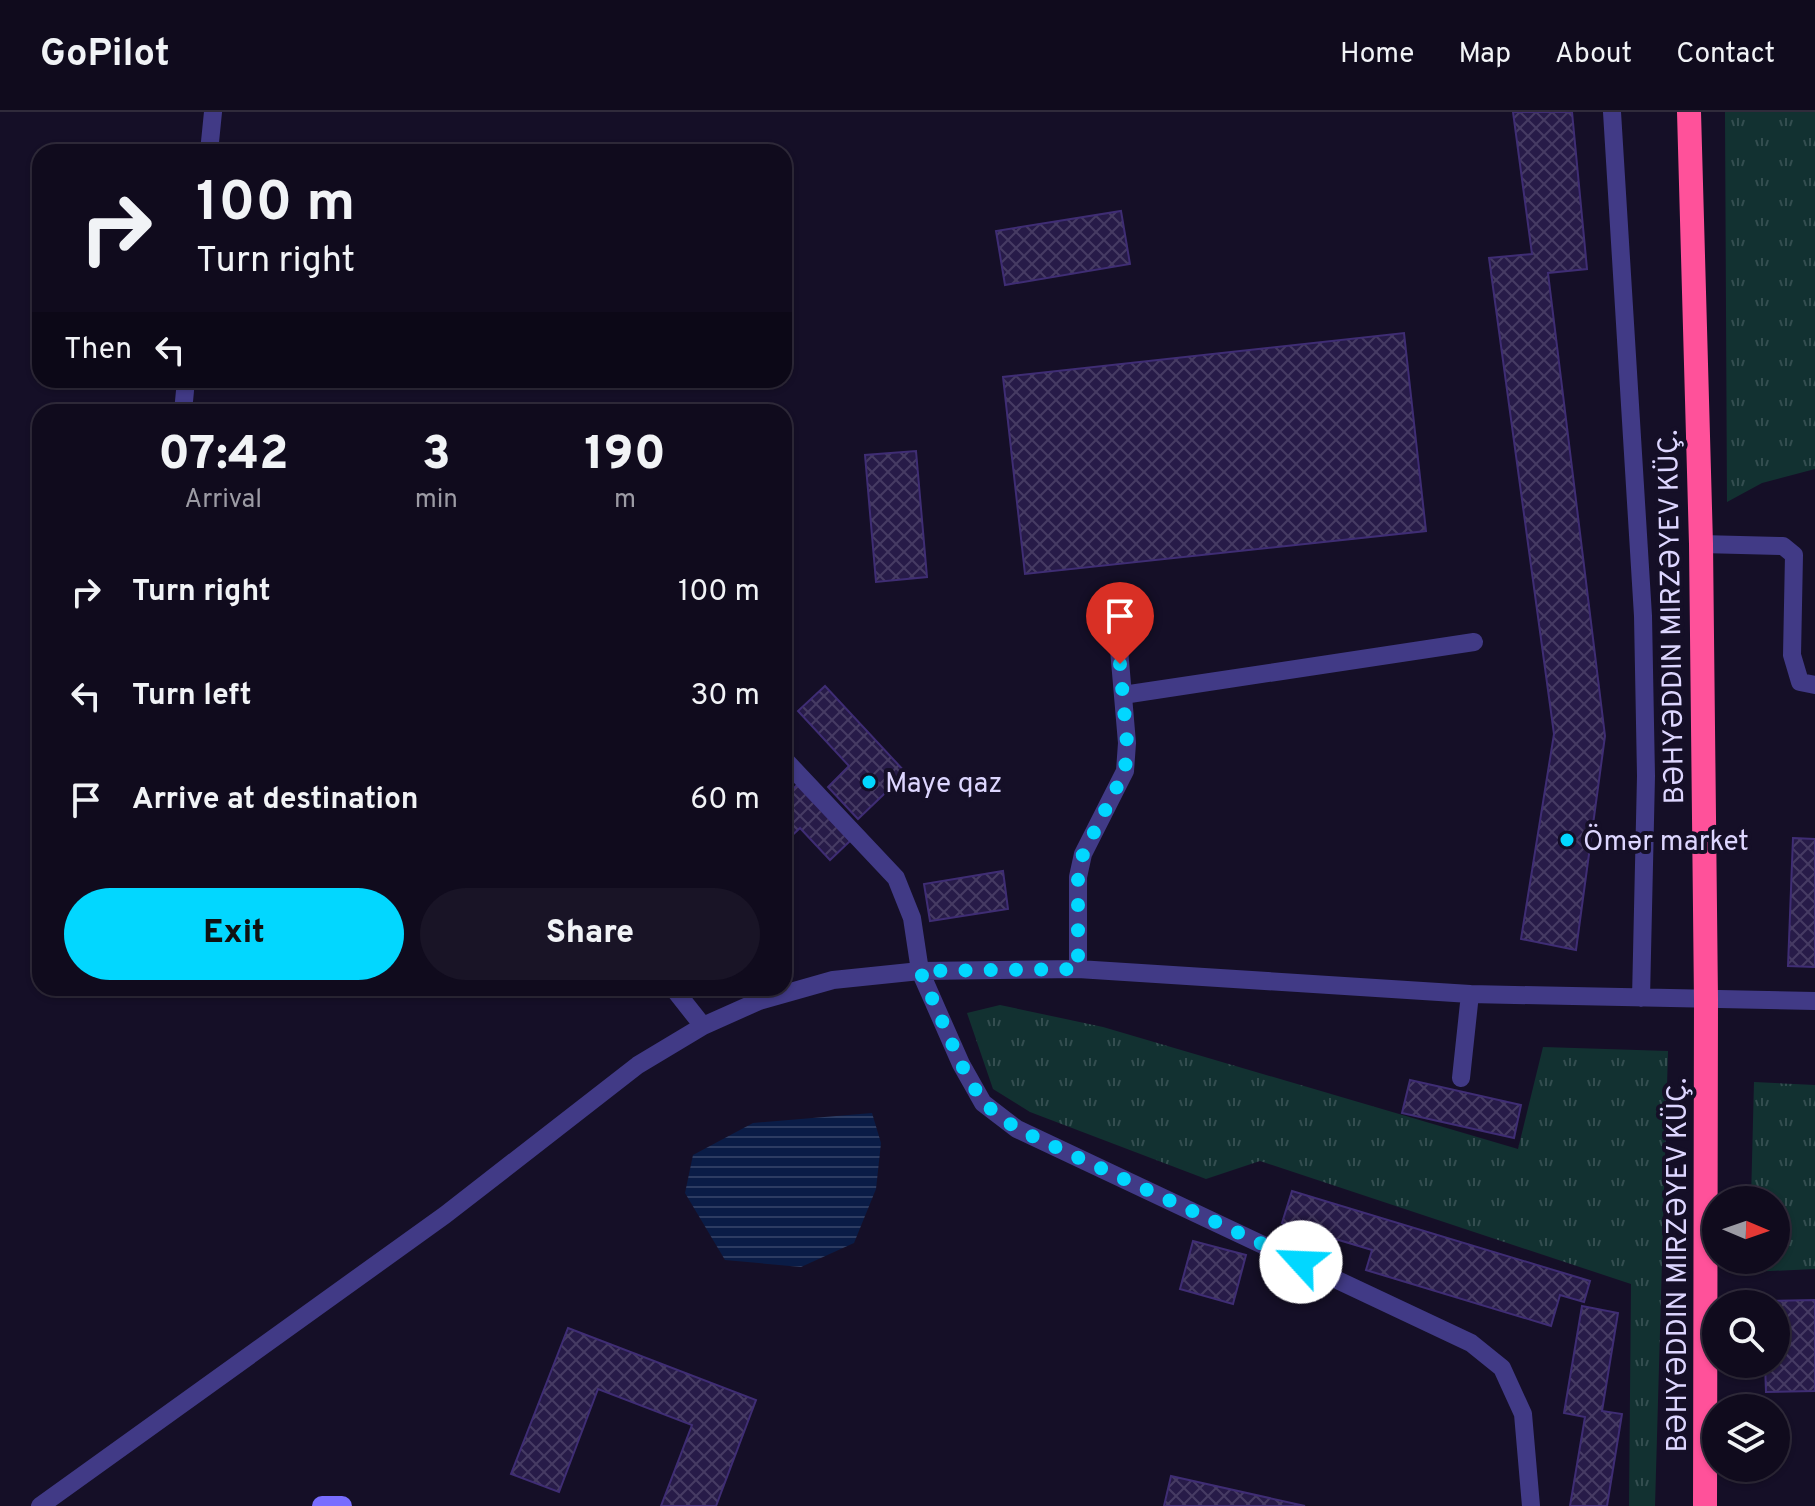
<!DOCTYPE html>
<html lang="en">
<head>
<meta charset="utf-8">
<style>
  :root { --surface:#100b1d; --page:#191426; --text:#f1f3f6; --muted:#9c9ba4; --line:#302b3b; --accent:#02d7ff }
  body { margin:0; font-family:Overpass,sans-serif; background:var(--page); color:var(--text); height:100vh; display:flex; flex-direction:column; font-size:30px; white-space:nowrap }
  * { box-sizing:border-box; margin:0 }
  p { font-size:26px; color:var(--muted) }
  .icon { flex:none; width:44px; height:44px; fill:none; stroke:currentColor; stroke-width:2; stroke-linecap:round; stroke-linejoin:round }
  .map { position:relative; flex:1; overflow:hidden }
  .panel { position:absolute; left:32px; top:292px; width:760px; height:592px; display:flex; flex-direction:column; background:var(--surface); border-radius:24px; box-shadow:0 2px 6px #0004,0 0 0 2px var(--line) }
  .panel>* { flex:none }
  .hud { position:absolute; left:32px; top:32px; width:760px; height:244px; border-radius:24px; box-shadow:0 2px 6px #0004,0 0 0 2px var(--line); background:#100b1d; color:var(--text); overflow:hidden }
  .needle { width:52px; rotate:92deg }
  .controls { position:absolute; left:1702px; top:1074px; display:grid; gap:16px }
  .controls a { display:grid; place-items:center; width:88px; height:88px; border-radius:50%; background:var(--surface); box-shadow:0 2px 6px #0004,0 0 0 2px var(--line); font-size:40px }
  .pin { position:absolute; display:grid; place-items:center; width:68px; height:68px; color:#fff; margin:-82px -34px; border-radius:50% 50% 50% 0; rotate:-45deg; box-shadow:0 0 8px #0007 }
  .pin .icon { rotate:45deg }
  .me { position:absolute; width:88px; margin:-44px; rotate:295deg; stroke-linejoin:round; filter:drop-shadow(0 0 6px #0008) }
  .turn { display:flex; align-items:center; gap:28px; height:168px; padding:0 32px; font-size:36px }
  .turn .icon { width:104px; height:104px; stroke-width:2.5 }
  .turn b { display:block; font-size:56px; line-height:68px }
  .then { display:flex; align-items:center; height:76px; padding:0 32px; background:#0003; gap:16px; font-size:30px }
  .eta { display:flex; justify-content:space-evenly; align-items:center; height:136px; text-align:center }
  .eta b { font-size:48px; font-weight:800; line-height:56px }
  .primary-button { display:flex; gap:16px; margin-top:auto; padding:16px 32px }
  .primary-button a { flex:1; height:92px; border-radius:48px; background:var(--accent); color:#111; font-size:32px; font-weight:800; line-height:92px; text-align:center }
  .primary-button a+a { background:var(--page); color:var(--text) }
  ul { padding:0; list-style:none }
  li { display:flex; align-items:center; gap:24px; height:104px; padding:0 32px }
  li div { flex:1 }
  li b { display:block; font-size:30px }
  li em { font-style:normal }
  header { display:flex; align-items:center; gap:48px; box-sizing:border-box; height:112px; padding:0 40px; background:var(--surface); border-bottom:2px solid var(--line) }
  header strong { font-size:38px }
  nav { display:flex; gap:44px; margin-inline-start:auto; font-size:28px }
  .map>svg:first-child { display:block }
</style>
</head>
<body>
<header>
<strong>GoPilot</strong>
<nav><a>Home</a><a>Map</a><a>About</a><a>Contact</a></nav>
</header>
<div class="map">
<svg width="1815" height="1394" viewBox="0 0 1815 1394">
  <defs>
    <pattern id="grass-tufts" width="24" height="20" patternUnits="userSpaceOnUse" patternTransform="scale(2)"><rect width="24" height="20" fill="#123131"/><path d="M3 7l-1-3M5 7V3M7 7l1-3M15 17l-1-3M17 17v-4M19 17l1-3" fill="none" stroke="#344e50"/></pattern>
    <pattern id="water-rules" width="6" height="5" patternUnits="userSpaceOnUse" patternTransform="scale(2)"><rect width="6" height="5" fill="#0a1c46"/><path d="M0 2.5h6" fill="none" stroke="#2d3c62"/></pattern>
    <pattern id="building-cross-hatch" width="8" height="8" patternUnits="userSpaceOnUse" patternTransform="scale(2)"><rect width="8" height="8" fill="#271b48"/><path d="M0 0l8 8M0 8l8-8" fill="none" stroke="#463b63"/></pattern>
  </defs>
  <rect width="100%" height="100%" fill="#150f27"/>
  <path fill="url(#grass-tufts)" d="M 1725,0 L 1815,0 L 1815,357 L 1762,371 L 1727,390 Z
    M 1000,893 L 1103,915 L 1518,1037 L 1543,935 L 1668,939 L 1655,1394 L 1629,1394 L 1631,1172 L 1260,1049 L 1206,1067 L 1030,1000 L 993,977 L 967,901 Z
    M 1754,970 L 1815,973 L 1815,1157 L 1749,1160 L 1750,1148 L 1776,1148 L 1776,1088 L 1751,1088 Z"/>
  <path fill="url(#water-rules)" d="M 872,1001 L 881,1031 L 876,1077 L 854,1131 L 801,1155 L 725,1148 L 685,1081 L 693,1043 L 753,1011 Z"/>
  <path fill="url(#building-cross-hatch)" stroke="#3f2d74" stroke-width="2" d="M 1513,0 L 1572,0 L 1587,157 L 1548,161 L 1605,624 L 1576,838 L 1521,827 L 1554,622 L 1489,146 L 1532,142 Z
    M 1121,99 L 1130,152 L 1005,173 L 996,119 Z
    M 1404,221 L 1426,419 L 1025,462 L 1003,265 Z
    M 916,339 L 927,465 L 876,470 L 865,343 Z
    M 825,574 L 906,661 L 858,707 L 828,675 L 849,654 L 798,599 Z
    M 797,673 L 850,729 L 830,748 L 800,716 L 784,731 L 784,686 Z
    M 1793,726 L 1815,727 L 1815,855 L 1788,854 Z
    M 1003,759 L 1008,797 L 930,809 L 924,772 Z
    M 1410,968 L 1521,993 L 1514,1026 L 1402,1001 Z
    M 1292,1079 L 1590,1169 L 1584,1190 L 1560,1183 L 1551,1214 L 1366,1158 L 1372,1138 L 1282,1111 Z
    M 1193,1129 L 1246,1143 L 1233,1192 L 1180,1177 Z
    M 1815,1188 L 1815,1279 L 1766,1280 L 1765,1252 L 1776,1252 L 1776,1192 L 1763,1192 L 1763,1189 Z
    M 1582,1194 L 1618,1201 L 1602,1299 L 1622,1302 L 1607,1394 L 1570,1394 L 1585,1305 L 1564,1301 Z
    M 568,1216 L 756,1288 L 716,1394 L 661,1394 L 692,1313 L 598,1277 L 559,1380 L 511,1362 Z
    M 1171,1364 L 1305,1394 L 1164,1394 Z"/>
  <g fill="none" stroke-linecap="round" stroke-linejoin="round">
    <path stroke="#413a86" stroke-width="18" d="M 1612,0 L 1643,504 L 1646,664 L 1641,886
      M 209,40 L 213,0
      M 183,300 L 186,268
      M 1701,432 L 1783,434 L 1794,443 L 1792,543 L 1800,570 L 1815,573
      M 1123,583 L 1474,530
      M 784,647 L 896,766 L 912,806 L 920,859 L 961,952 L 983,991 L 1017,1017 L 1471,1231 L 1502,1256 L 1523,1302 L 1531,1394
      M 1078,857 L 1078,765 L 1083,742 L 1125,659 L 1127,631 L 1115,490
      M 673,876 L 703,914
      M 1461,966 L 1470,882
      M 40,1394 L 445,1103 L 638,953 L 703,914 L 759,889 L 833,868 L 920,859 L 1078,857 L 1470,882 L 1815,889"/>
    <path stroke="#796dff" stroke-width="20" d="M 322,1394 L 342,1394"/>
    <path stroke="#ff519a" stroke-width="24" d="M 1689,0 L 1701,432 L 1706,888 L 1705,1394"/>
  </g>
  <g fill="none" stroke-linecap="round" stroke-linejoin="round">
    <path stroke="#02d7ff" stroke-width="14" stroke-dasharray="0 25.2" d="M 1120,552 L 1127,631 L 1125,659 L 1083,742 L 1078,765 L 1078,857 L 920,859 L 961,952 L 983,991 L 1017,1017 L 1301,1150"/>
  </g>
  <g fill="#02d7ff" stroke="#150f27" stroke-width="3">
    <circle cx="869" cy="670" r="8"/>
    <circle cx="1567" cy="728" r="8"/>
  </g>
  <g text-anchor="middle" stroke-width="8" stroke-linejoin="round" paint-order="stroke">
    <g font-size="28" fill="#ddd6ff" stroke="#150f27">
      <text transform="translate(1670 505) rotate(-91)" y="10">BƏHYƏDDIN MIRZƏYEV KÜÇ.</text>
      <text transform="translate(1676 1153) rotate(-90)" y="10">BƏHYƏDDIN MIRZƏYEV KÜÇ.</text>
    </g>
    <g font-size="28" fill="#ddd6ff" stroke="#150f27" text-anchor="start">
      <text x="885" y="680">Maye qaz</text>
      <text x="1583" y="738">Ömər market</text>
    </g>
  </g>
</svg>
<div class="controls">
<a><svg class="needle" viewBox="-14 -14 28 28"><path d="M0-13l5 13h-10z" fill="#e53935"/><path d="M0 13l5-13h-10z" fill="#9c9ba4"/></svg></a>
<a><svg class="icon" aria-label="search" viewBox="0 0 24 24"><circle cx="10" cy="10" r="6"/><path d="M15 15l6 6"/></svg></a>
<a><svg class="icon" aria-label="layers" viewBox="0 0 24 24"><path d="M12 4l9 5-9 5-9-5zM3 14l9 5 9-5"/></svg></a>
</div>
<div class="pin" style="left:1120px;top:552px;background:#d93025"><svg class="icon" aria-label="arrive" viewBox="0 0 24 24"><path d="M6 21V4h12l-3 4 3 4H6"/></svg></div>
<svg class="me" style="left:1301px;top:1150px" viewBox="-20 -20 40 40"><circle r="19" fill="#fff"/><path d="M0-13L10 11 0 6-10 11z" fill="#02d7ff"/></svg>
<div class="hud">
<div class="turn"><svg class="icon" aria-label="right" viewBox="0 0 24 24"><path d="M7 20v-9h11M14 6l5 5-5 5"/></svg><div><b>100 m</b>Turn right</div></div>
<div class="then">Then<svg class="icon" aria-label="left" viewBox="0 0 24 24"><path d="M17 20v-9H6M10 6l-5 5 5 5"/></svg></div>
</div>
<section class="panel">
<div class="eta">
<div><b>07:42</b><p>Arrival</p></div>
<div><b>3</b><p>min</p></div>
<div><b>190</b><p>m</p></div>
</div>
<ul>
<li><svg class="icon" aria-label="right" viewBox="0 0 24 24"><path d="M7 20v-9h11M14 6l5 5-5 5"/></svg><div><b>Turn right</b></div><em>100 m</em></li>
<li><svg class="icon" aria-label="left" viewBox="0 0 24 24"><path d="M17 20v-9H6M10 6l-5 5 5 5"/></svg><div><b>Turn left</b></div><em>30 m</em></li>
<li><svg class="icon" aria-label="arrive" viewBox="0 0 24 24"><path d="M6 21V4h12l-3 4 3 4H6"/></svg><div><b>Arrive at destination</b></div><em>60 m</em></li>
</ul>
<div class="primary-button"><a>Exit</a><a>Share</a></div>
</section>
</div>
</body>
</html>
